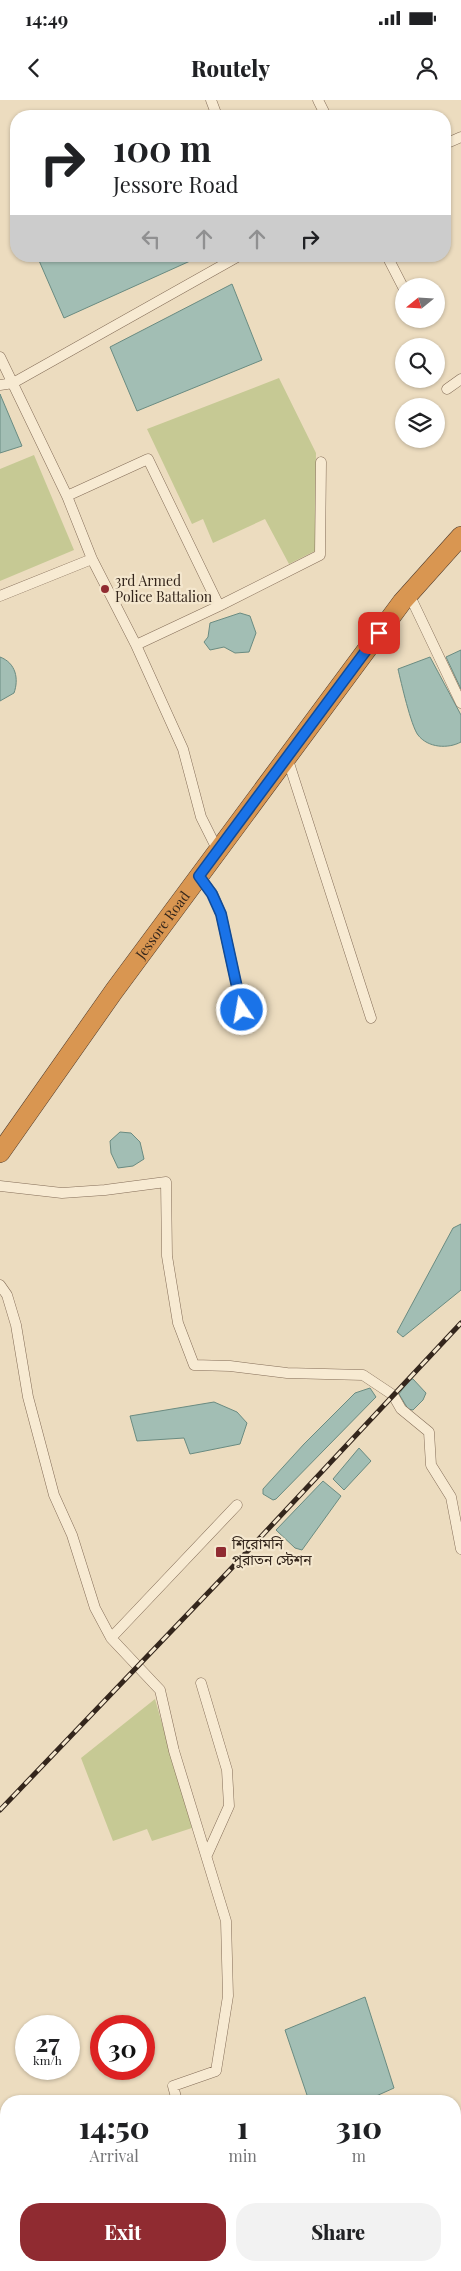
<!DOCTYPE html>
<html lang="en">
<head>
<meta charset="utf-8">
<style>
  :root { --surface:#fff; --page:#f2f2f2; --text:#202124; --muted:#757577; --accent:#902b31 }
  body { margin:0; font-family:"Playfair Display","Noto Sans Bengali",serif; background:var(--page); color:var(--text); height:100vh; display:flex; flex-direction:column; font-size:19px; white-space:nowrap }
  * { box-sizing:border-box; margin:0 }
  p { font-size:16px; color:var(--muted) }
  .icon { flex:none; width:28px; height:28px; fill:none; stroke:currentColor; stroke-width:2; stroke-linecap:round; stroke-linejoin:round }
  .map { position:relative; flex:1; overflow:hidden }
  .sheet { position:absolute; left:0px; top:1995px; width:461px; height:176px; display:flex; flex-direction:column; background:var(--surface); border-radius:20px 20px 0 0; box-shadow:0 1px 4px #0004 }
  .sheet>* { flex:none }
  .guide { position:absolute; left:10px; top:10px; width:441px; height:152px; border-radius:20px; box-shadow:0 1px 4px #0004; background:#fff; color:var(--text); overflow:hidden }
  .needle { width:32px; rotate:252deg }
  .controls { position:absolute; left:395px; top:178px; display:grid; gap:10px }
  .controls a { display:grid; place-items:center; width:50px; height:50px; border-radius:50%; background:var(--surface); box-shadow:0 1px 4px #0004; font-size:25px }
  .speed { position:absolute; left:15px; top:1915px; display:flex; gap:10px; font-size:25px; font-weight:700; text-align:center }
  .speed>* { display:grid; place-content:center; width:65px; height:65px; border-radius:50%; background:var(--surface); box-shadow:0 1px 4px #0004; line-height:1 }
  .speed small { font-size:12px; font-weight:400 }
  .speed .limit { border:8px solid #d22; background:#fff; color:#111 }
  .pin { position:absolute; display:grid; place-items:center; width:42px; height:42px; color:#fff; margin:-21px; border-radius:10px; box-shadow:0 2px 8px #0006 }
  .me { position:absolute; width:55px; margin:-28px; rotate:348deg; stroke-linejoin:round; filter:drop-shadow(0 0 4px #0008) }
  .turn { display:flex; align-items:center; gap:18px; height:105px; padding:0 20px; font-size:22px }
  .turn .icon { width:65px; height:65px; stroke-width:2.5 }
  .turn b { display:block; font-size:35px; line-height:42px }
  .lanes { display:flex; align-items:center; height:48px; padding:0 20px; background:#0003; justify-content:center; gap:25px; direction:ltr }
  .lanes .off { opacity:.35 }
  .eta { display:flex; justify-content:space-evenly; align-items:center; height:85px; text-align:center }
  .eta b { font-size:30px; font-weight:800; line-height:35px }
  .primary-button { display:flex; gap:10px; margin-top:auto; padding:10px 20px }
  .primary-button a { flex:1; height:58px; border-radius:20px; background:var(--accent); color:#fff; font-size:20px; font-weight:800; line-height:58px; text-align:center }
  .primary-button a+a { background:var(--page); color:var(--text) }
  .status { display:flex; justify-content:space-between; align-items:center; height:35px; padding:0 25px; background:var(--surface); direction:ltr }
  .status svg { height:14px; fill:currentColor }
  header { display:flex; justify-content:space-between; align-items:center; height:65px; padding:0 20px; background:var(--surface); font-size:22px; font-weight:800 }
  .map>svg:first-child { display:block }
</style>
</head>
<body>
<div class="status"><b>14:49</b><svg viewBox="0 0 49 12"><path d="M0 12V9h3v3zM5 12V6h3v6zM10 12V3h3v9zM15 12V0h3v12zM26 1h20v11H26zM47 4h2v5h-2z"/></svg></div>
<header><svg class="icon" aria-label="back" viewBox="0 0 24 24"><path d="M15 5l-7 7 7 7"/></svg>Routely<svg class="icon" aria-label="person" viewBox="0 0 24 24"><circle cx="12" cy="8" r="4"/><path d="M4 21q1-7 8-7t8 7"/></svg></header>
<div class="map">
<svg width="461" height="2171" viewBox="0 0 461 2171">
  <rect width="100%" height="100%" fill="#ecdcbf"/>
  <path fill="#c6c994" d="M 279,278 L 316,353 L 315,451 L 289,464 L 265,419 L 213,443 L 203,419 L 192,424 L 147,329 Z
    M 34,355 L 74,450 L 0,481 L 0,369 Z
    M 155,1599 L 192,1728 L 152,1741 L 147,1729 L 113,1741 L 81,1658 Z"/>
  <path fill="#a2beb4" stroke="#6a8b81" d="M 37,156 L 199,156 L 199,157 L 64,218 Z
    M 232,184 L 262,260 L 137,311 L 110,247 Z
    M 0,294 L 22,346 L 0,353 Z
    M 240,513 L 250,516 L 256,533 L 249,552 L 235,553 L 224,547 L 210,550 L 204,542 L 208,537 L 210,523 Z
    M 461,550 L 461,589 L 446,557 Z
    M 0,557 C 16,563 19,579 14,593 L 0,601 Z
    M 430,557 L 461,615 L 461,642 C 448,649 428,648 418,635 C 411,626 401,582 398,569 Z
    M 120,1032 L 131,1033 L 140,1042 L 144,1059 L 133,1066 L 118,1068 L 111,1053 L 110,1041 Z
    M 461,1124 L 461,1190 L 403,1237 L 397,1232 L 453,1128 Z
    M 410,1279 L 413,1279 L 426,1293 L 423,1300 L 413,1310 L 408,1309 L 399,1294 Z
    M 370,1288 L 376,1297 L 276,1399 L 273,1400 L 263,1394 L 263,1389 L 304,1344 L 355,1293 Z
    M 214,1302 L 237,1312 L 247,1323 L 240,1344 L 190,1354 L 184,1338 L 137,1341 L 130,1316 Z
    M 359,1348 L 371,1361 L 344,1390 L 333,1379 Z
    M 323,1381 L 341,1396 L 302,1450 L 295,1448 L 276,1430 Z
    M 365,1897 L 394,1988 L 365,2001 L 309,2001 L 285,1930 Z"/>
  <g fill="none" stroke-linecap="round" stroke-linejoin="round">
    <g stroke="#846d58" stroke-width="11">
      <path id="street" d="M 211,0 L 217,16
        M 318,0 L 326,16
        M 445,44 L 461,37
        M 387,156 L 404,189
        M 0,257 L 67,396 L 92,459 L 136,545 L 183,649 L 201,717 L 218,751
        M 0,285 L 13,283 L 239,156
        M 447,289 L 461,279
        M 67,396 L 148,359 L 219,506
        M 409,494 L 461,603
        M 0,496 L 92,459
        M 136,545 L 219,506 L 320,455 L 321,362
        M 287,657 L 371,918
        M 199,776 L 212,793 L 221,814 L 242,910
        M 0,1086 L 62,1093 L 105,1090 L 166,1082 L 167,1156 L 178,1223 L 194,1265 L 230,1266 L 287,1273 L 363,1275 L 393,1295 L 401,1309 L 429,1332 L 431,1365 L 451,1397 L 461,1449
        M 0,1185 L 7,1195 L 16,1225 L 28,1297 L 54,1395 L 72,1435 L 95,1508 L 111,1538 L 160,1590 L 174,1651 L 226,1821 L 228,1896 L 216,1971 L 173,1986 L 177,2001
        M 111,1538 L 237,1405
        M 201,1583 L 227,1670 L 229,1706 L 207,1755
        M 0,2047 L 2,2054 L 6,2057
        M 455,2106 L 461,2105
        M 56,2165 L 57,2171
        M 213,2165 L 216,2171
        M 114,2171 L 130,2165"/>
    </g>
    <g stroke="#513c2d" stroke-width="20">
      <g id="highway">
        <path id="s1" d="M 0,1053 L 114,891 L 402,502 L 461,436"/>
      </g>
    </g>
    <use href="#street" stroke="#f7ead2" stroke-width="10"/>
    <use href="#highway" stroke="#d99651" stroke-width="19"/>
    <g stroke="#34261c" stroke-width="5">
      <path id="rail" d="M 0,1710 L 227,1473 L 461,1223"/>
    </g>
    <use href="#rail" stroke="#f4e7ce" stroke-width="3" stroke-dasharray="9" stroke-linecap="butt"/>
  </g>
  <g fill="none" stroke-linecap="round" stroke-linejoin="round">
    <g stroke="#114b97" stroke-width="12">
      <path id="route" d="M 242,910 L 221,814 L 212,794 L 199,776 L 379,533"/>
    </g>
    <use href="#route" stroke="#1a73e8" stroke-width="9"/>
  </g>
  <g fill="#902b31" stroke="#f4e7ce" stroke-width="2">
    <circle cx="105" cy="489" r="5"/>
    <rect x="215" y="1446" width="12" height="12" rx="2.5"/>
  </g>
  <g text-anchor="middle" stroke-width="4.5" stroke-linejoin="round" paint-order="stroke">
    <g font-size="14" fill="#34261c" stroke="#f4e7ce" text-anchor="start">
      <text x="115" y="486">3rd Armed<tspan x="115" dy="16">Police Battalion</tspan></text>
      <text x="232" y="1449">শিরোমনি<tspan x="232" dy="16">পুরাতন স্টেশন</tspan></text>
    </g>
    <g font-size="14" fill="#34261c" stroke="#f4e7ce">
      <text dy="5" stroke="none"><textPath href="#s1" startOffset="280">Jessore Road</textPath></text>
    </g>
  </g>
</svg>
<div class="controls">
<a><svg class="needle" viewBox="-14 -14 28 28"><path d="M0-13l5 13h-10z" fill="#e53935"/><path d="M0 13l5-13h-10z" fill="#757577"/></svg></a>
<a><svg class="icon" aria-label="search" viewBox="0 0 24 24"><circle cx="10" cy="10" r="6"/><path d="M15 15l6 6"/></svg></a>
<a><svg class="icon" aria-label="layers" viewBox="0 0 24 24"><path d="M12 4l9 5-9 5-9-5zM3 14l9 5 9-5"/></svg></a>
</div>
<div class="speed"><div>27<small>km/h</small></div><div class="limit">30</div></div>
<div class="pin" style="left:379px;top:533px;background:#d93025"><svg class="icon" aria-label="arrive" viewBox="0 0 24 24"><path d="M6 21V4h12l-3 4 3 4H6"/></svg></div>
<svg class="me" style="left:242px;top:910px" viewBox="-20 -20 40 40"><circle r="17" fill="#1a73e8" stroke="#fff" stroke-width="3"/><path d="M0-11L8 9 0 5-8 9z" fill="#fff"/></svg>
<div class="guide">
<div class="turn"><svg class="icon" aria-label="right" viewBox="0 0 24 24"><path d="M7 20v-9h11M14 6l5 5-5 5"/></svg><div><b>100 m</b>Jessore Road</div></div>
<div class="lanes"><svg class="icon off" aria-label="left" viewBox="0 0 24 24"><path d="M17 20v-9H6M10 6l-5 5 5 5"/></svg><svg class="icon off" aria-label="ahead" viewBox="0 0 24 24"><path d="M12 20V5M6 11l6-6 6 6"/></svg><svg class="icon off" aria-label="ahead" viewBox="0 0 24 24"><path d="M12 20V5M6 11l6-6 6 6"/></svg><svg class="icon" aria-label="right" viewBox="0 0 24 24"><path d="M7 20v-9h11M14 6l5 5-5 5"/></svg></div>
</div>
<section class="sheet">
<div class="eta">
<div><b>14:50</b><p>Arrival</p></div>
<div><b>1</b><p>min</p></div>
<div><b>310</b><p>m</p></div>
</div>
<div class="primary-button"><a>Exit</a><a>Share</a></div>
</section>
</div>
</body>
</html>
